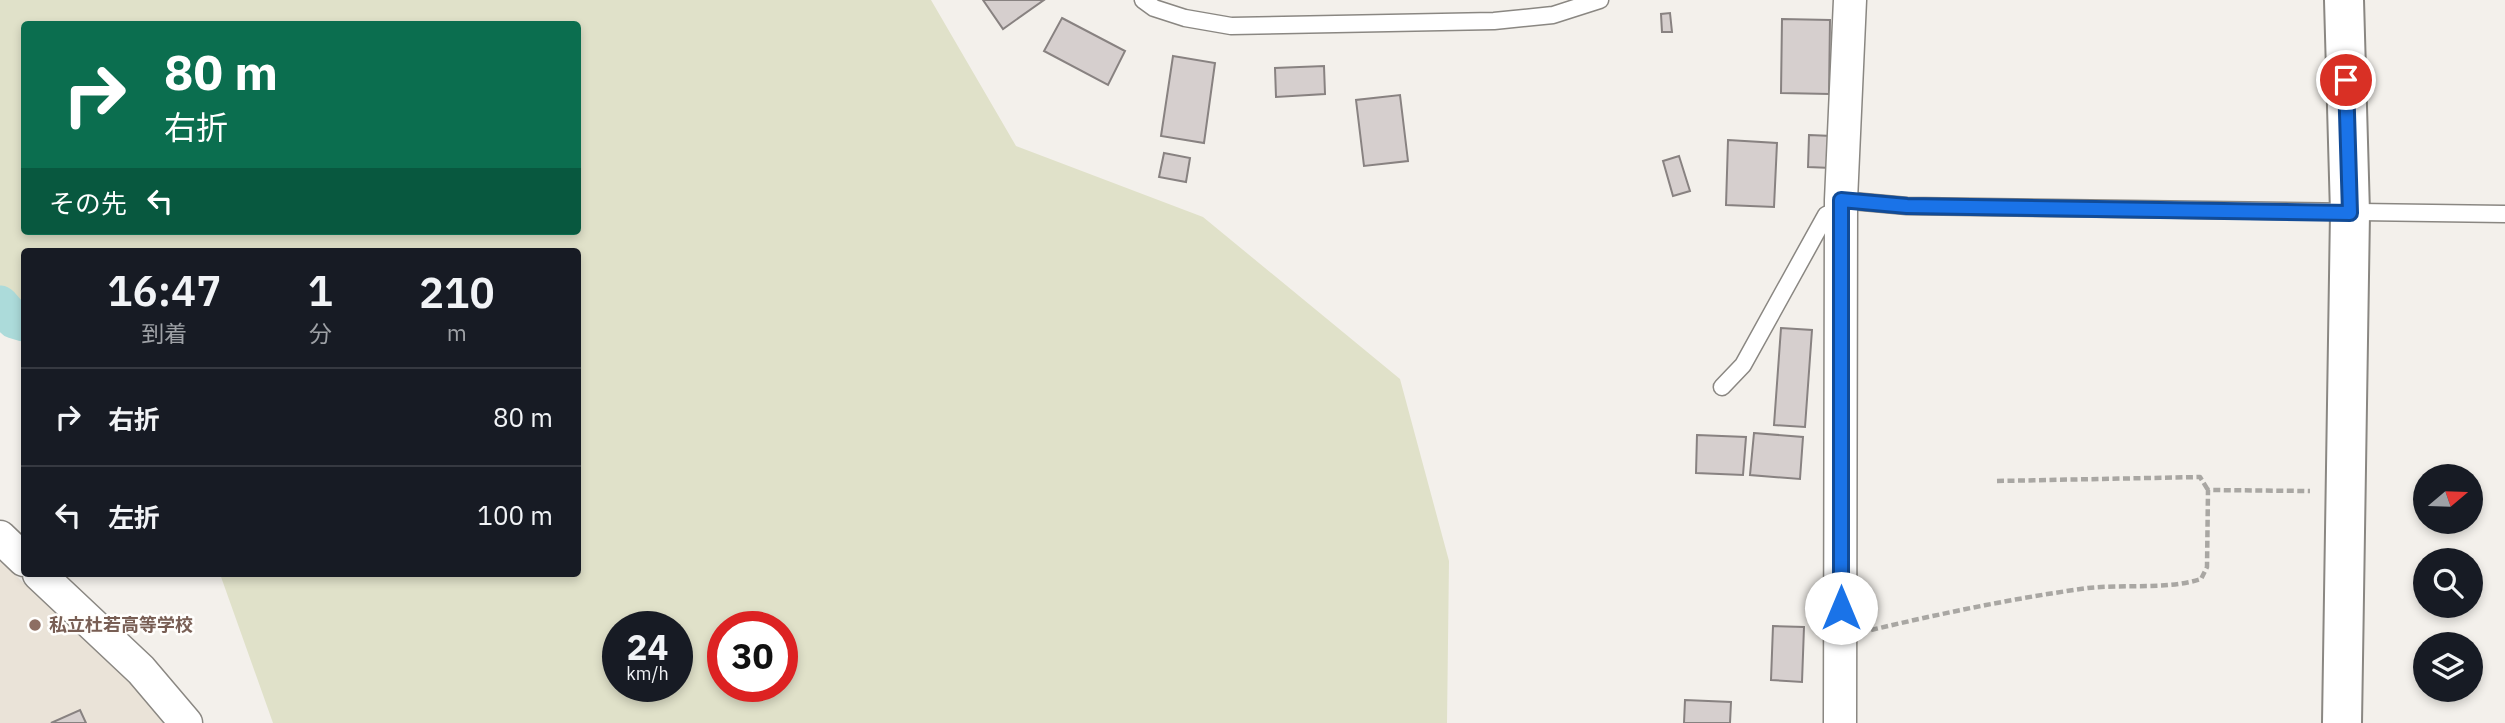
<!DOCTYPE html>
<html lang="ja">
<head>
<meta charset="utf-8">
<style>
  :root { --surface:#171b24; --page:#242831; --text:#f1f3f6; --muted:#9ea1a6; --line:#363941 }
  body { margin:0; font-family:"IBM Plex Sans","Noto Sans JP",sans-serif; background:var(--page); color:var(--text); height:100vh; display:flex; flex-direction:column; font-size:26px; white-space:nowrap }
  * { box-sizing:border-box; margin:0 }
  p { font-size:23px; color:var(--muted) }
  .icon { flex:none; width:38px; height:38px; fill:none; stroke:currentColor; stroke-width:2; stroke-linecap:round; stroke-linejoin:round }
  .map { position:relative; flex:1; overflow:hidden }
  .panel { position:absolute; left:21px; top:248px; width:560px; height:329px; display:flex; flex-direction:column; background:var(--surface); border-radius:7px; box-shadow:0 4px 10px #0003 }
  .panel>* { flex:none }
  .top-card { position:absolute; left:21px; top:21px; width:560px; height:214px; border-radius:7px; box-shadow:0 4px 10px #0003; background:#0b6e4f; color:#fff; overflow:hidden }
  .needle { width:46px; rotate:71deg }
  .fabs { position:absolute; left:2413px; top:464px; display:grid; gap:14px }
  .fabs a { display:grid; place-items:center; width:70px; height:70px; border-radius:50%; background:var(--surface); box-shadow:0 4px 10px #0003; font-size:35px }
  .speed { position:absolute; left:602px; top:611px; display:flex; gap:14px; font-size:35px; font-weight:700; text-align:center }
  .speed>* { display:grid; place-content:center; width:91px; height:91px; border-radius:50%; background:var(--surface); box-shadow:0 4px 10px #0003; line-height:1 }
  .speed small { font-size:18px; font-weight:400 }
  .speed .limit { border:10px solid #d22; background:#fff; color:#111 }
  .pin { position:absolute; display:grid; place-items:center; width:60px; height:60px; color:#fff; margin:-30px; border:4px solid #fff; border-radius:50%; box-shadow:0 2px 7px #0007 }
  .me { position:absolute; width:77px; margin:-38px; rotate:0deg; stroke-linejoin:round; filter:drop-shadow(0 0 5px #0008) }
  .turn { display:flex; align-items:center; gap:24px; height:147px; padding:0 28px; font-size:32px }
  .turn .icon { width:91px; height:91px; stroke-width:2.5 }
  .turn b { display:block; font-size:49px; line-height:60px }
  .then { display:flex; align-items:center; height:66px; padding:0 28px; background:#0003; gap:14px; font-size:26px }
  .eta { display:flex; justify-content:space-evenly; align-items:center; height:119px; text-align:center }
  .eta b { font-size:42px; font-weight:600; line-height:49px }
  ul { padding:0; list-style:none }
  li { display:flex; align-items:center; gap:21px; height:98px; padding:0 28px; border-top:2px solid var(--line) }
  li div { flex:1 }
  li b { display:block; font-size:26px }
  li em { font-style:normal }
  .map>svg:first-child { display:block }
</style>
</head>
<body>
<div class="map">
<svg width="2505" height="723" viewBox="0 0 2505 723">
  <rect width="100%" height="100%" fill="#f3f0eb"/>
  <path fill="#eae3d8" d="M 0,561 L 139,690 L 165,723 L 0,723 Z"/>
  <path fill="#e0e1c9" fill-rule="evenodd" d="M 0,0 L 931,0 L 1016,146 L 1203,217 L 1400,379 L 1449,561 L 1447,723 L 273,723 L 220,574 L 578,574 L 578,252 L 24,252 L 24,336 L 0,313 ZM 24,24 L 578,24 L 578,231 L 24,231 ZM 618,626 L 677,626 L 677,686 L 618,686 ZM 723,626 L 782,626 L 782,686 L 723,686 Z"/>
  <g fill="none" stroke-linecap="round" stroke-linejoin="round">
    <path stroke="#acdbda" stroke-width="37" d="M 0,304 L 14,320 L 24,323"/>
  </g>
  <path fill="#d6cfce" stroke="#888281" stroke-width="2" d="M 983,0 L 1044,0 L 1003,29 Z
    M 1670,13 L 1672,32 L 1662,32 L 1661,14 Z
    M 1062,18 L 1125,51 L 1108,85 L 1044,51 Z
    M 1782,19 L 1830,20 L 1829,94 L 1781,93 Z
    M 1173,56 L 1215,63 L 1204,143 L 1161,136 Z
    M 1324,66 L 1325,94 L 1276,97 L 1275,68 Z
    M 1400,95 L 1408,161 L 1364,166 L 1356,100 Z
    M 1809,135 L 1832,136 L 1831,168 L 1808,167 Z
    M 1728,140 L 1777,143 L 1774,207 L 1726,205 Z
    M 1164,153 L 1190,158 L 1186,182 L 1159,177 Z
    M 1679,156 L 1690,191 L 1673,196 L 1663,161 Z
    M 1781,328 L 1812,330 L 1805,427 L 1774,425 Z
    M 1754,433 L 1803,437 L 1800,479 L 1750,475 Z
    M 1697,435 L 1746,437 L 1743,475 L 1696,473 Z
    M 1773,626 L 1804,627 L 1802,682 L 1771,680 Z
    M 1685,700 L 1731,702 L 1730,723 L 1684,723 Z
    M 80,710 L 86,723 L 51,723 Z"/>
  <g fill="none" stroke-linecap="round" stroke-linejoin="round">
    <g stroke="#8a8782" stroke-width="19">
      <path id="lane" d="M 1143,0 L 1154,8 L 1185,18 L 1231,26 L 1494,21 L 1553,15 L 1600,0
        M 1841,200 L 1907,206 L 2505,214
        M 1722,387 L 1743,365 L 1826,215 L 1841,209"/>
    </g>
    <g stroke="#8a8782" stroke-width="35">
      <path id="street" d="M 0,537 L 24,560
        M 39,574 L 141,670 L 186,723
        M 1840,723 L 1841,200 L 1850,0"/>
    </g>
    <g stroke="#8a8782" stroke-width="42">
      <path id="secondary" d="M 2342,723 L 2350,213 L 2344,0"/>
    </g>
    <path stroke="#a9a7a3" stroke-width="4.5" stroke-dasharray="7 3.5" stroke-linecap="butt" d="M 1997,481 L 2200,477 L 2208,490
      M 1871,630 C 1943,613 2015,598 2088,588 C 2125,584 2167,590 2201,579 L 2207,567 L 2208,490 L 2310,491"/>
    <use href="#lane" stroke="#fff" stroke-width="16"/>
    <use href="#street" stroke="#fff" stroke-width="32"/>
    <use href="#secondary" stroke="#fff" stroke-width="38"/>
  </g>
  <g fill="none" stroke-linecap="round" stroke-linejoin="round">
    <g stroke="#114b97" stroke-width="18">
      <path id="route" d="M 1841,608 L 1841,200 L 1907,206 L 2350,213 L 2346,80"/>
    </g>
    <use href="#route" stroke="#1a73e8" stroke-width="12"/>
  </g>
  <circle fill="#8d6e63" stroke="#fffefc" stroke-width="2.5" cx="35" cy="625" r="7"/>
  <g text-anchor="middle" stroke-width="5" stroke-linejoin="round" paint-order="stroke">
    <g font-size="18" font-weight="bold" fill="#785e54" stroke="#fffefc" text-anchor="start">
      <text x="49" y="631">私立杜若高等学校</text>
    </g>
  </g>
</svg>
<div class="fabs">
<a><svg class="needle" viewBox="-14 -14 28 28"><path d="M0-13l5 13h-10z" fill="#e53935"/><path d="M0 13l5-13h-10z" fill="#9ea1a6"/></svg></a>
<a><svg class="icon" aria-label="search" viewBox="0 0 24 24"><circle cx="10" cy="10" r="6"/><path d="M15 15l6 6"/></svg></a>
<a><svg class="icon" aria-label="layers" viewBox="0 0 24 24"><path d="M12 4l9 5-9 5-9-5zM3 14l9 5 9-5"/></svg></a>
</div>
<div class="speed"><div>24<small>km/h</small></div><div class="limit">30</div></div>
<div class="pin" style="left:2346px;top:80px;background:#d93025"><svg class="icon" aria-label="arrive" viewBox="0 0 24 24"><path d="M6 21V4h12l-3 4 3 4H6"/></svg></div>
<svg class="me" style="left:1841px;top:608px" viewBox="-20 -20 40 40"><circle r="19" fill="#fff"/><path d="M0-13L10 11 0 6-10 11z" fill="#1a73e8"/></svg>
<div class="top-card">
<div class="turn"><svg class="icon" aria-label="right" viewBox="0 0 24 24"><path d="M7 20v-9h11M14 6l5 5-5 5"/></svg><div><b>80 m</b>右折</div></div>
<div class="then">その先<svg class="icon" aria-label="left" viewBox="0 0 24 24"><path d="M17 20v-9H6M10 6l-5 5 5 5"/></svg></div>
</div>
<section class="panel">
<div class="eta">
<div><b>16:47</b><p>到着</p></div>
<div><b>1</b><p>分</p></div>
<div><b>210</b><p>m</p></div>
</div>
<ul>
<li><svg class="icon" aria-label="right" viewBox="0 0 24 24"><path d="M7 20v-9h11M14 6l5 5-5 5"/></svg><div><b>右折</b></div><em>80 m</em></li>
<li><svg class="icon" aria-label="left" viewBox="0 0 24 24"><path d="M17 20v-9H6M10 6l-5 5 5 5"/></svg><div><b>左折</b></div><em>100 m</em></li>
</ul>
</section>
</div>
</body>
</html>
